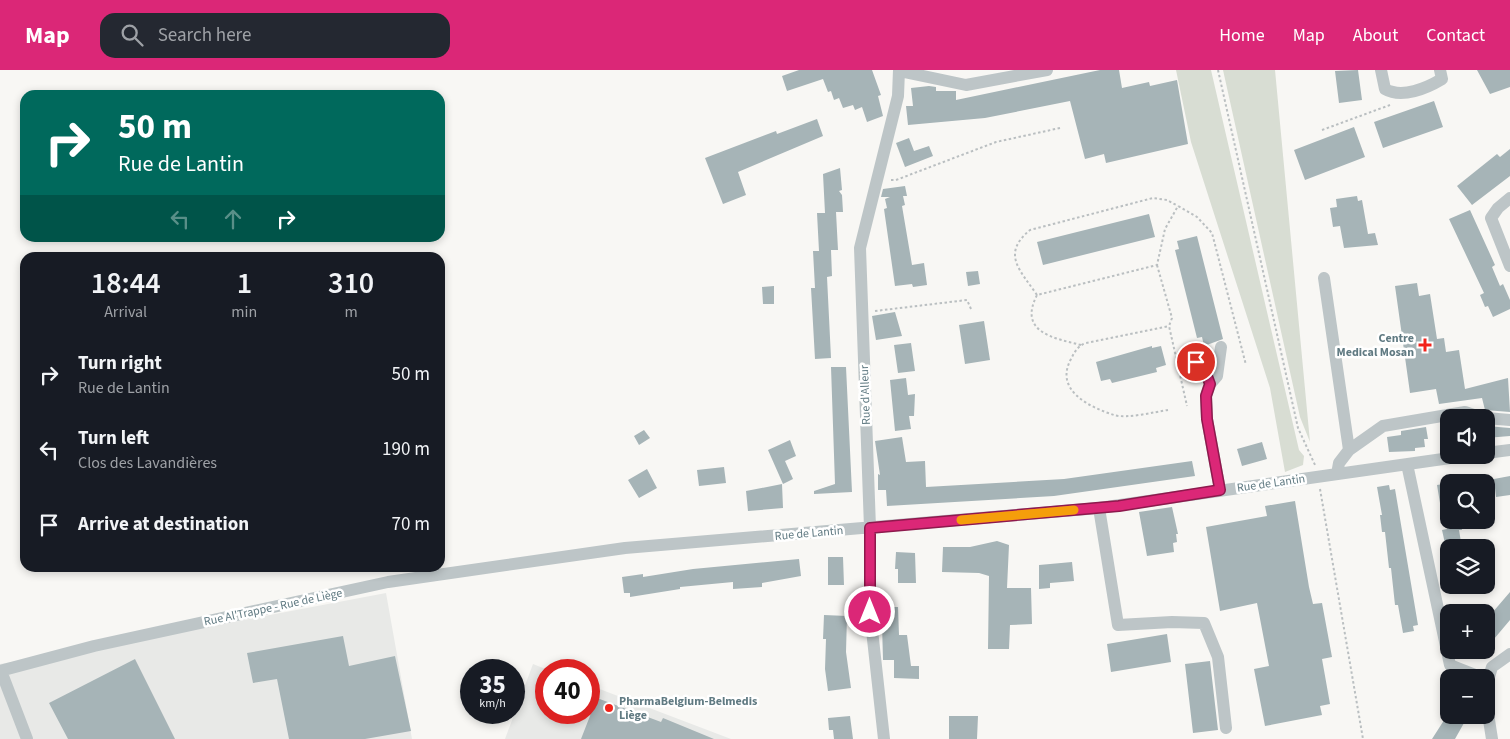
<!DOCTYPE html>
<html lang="en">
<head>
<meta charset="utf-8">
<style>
  :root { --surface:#171b24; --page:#242831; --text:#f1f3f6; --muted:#9ea1a6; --accent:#db2777 }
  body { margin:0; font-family:"Source Sans 3",sans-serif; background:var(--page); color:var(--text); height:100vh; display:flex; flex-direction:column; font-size:19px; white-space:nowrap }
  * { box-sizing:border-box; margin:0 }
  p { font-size:16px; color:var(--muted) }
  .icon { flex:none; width:28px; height:28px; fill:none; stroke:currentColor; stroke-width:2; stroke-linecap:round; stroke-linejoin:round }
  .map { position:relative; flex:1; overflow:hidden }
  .sheet { position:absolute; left:20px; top:182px; width:425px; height:320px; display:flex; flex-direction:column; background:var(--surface); border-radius:15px; box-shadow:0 2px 8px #0003 }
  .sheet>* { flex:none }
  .top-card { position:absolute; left:20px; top:20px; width:425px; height:152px; border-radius:15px; box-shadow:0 2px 8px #0003; background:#00695c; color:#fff; overflow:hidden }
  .controls { position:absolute; left:1440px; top:339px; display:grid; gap:10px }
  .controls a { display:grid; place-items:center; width:55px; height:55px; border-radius:10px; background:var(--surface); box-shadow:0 2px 8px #0003; font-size:25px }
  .speed { position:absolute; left:460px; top:589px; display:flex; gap:10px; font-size:25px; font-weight:700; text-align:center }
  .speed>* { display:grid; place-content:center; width:65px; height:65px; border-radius:50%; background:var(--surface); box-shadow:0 2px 8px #0003; line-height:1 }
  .speed small { font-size:12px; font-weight:400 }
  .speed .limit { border:8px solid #d22; background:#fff; color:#111 }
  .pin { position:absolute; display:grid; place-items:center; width:42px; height:42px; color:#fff; margin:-21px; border:2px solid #fff; border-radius:50%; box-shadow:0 1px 5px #0007 }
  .me { position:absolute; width:55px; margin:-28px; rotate:0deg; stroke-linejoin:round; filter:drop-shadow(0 0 4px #0008) }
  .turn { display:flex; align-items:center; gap:18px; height:105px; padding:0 15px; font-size:22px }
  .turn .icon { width:65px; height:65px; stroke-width:2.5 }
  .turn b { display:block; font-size:35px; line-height:42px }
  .lanes { display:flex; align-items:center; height:48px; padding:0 15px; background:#0003; justify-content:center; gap:25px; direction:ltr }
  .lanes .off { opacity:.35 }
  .eta { display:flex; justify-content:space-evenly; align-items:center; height:85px; text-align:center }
  .eta b { font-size:30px; font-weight:600; line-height:35px }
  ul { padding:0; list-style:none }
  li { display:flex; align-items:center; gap:15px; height:75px; padding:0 15px }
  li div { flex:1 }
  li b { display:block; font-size:19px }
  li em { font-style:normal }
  header { display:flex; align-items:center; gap:30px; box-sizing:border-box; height:70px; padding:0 25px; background:var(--accent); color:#fff }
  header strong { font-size:24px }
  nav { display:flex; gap:28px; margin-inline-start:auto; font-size:18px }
  .search { width:350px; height:45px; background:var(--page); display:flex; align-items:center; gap:12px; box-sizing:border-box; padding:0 18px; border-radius:15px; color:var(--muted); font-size:19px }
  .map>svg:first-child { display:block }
</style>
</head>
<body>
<header>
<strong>Map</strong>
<div class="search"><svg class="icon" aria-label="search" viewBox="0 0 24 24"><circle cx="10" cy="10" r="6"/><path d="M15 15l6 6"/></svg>Search here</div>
<nav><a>Home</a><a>Map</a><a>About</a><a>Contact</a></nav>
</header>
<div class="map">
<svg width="1510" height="669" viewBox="0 0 1510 669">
  <rect width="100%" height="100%" fill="#f8f7f4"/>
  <path fill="#e8e9e7" d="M 386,523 L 412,669 L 0,669 L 0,594 L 139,570 Z
    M 533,594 L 548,600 L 546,642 L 589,642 L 589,615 L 731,669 L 505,669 Z"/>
  <path fill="#d8ddd3" d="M 1176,0 L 1211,0 L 1299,380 L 1304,386 L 1303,395 L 1285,402 L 1270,318 L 1191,72 Z
    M 1223,0 L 1275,0 L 1310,372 L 1300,347 Z"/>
  <path fill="#a6b4b7" d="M 799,0 L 872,0 L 881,25 L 878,26 L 883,46 L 867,52 L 862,37 L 855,40 L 853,35 L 843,38 L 839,28 L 834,30 L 831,21 L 828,22 L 823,9 L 787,21 L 782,6 Z
    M 1100,0 L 1119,0 L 1122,18 L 1149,12 L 1150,16 L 1177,10 L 1188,74 L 1106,93 L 1104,84 L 1085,89 L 1070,31 L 985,48 L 908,55 L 906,36 L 913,36 L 911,18 L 929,16 L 936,17 L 936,21 L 956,21 L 956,30 Z
    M 1358,0 L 1362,30 L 1339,33 L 1335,1 Z
    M 1477,0 L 1510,0 L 1510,17 L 1490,24 Z
    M 1434,31 L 1443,57 L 1383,78 L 1374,52 Z
    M 817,49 L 823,66 L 738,102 L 746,125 L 723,134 L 705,88 L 776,61 L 777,64 Z
    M 1354,57 L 1365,87 L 1305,110 L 1294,80 Z
    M 909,68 L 914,81 L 929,76 L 933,86 L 905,97 L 896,73 Z
    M 1510,79 L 1510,106 L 1472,135 L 1457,116 L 1497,84 L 1500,87 Z
    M 840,98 L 842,120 L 839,121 L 842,125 L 843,142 L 836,142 L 838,180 L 831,180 L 832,206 L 827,207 L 831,288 L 815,289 L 811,218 L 815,218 L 813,181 L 819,181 L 817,143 L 825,143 L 823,104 Z
    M 905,116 L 907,126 L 903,126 L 905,135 L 902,136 L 912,195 L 924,193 L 927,215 L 913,217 L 912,214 L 895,216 L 884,139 L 887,138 L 885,129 L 890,127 L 881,127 L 883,119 Z
    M 1357,126 L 1358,131 L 1362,130 L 1368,164 L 1375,163 L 1378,175 L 1344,178 L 1340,156 L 1333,157 L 1330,138 L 1337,137 L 1336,129 Z
    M 1470,140 L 1495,195 L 1492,197 L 1500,216 L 1503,214 L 1510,230 L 1510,239 L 1493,247 L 1488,236 L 1485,237 L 1480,225 L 1484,223 L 1449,149 Z
    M 1149,144 L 1155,167 L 1043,195 L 1037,172 Z
    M 1197,166 L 1223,269 L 1204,276 L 1202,267 L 1197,268 L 1175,180 L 1179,179 L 1177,171 Z
    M 978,201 L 980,214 L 968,216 L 966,202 Z
    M 1417,213 L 1419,226 L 1430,224 L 1437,269 L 1444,268 L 1446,282 L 1459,280 L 1465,319 L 1508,308 L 1510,342 L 1485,340 L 1482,328 L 1439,334 L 1436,319 L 1410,323 L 1395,216 Z
    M 774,216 L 774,234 L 763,234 L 762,217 Z
    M 895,242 L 902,266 L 876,270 L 872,246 Z
    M 984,251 L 990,290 L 965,294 L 959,255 Z
    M 911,273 L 915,301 L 898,303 L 894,275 Z
    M 1152,276 L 1152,278 L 1161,276 L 1166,295 L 1156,298 L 1157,302 L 1112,313 L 1110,309 L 1101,311 L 1096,292 Z
    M 831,297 L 846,297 L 852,422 L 814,424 L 814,421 L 835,414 Z
    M 906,308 L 908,325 L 915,324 L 914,346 L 909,346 L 911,359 L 895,361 L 890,310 Z
    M 1486,356 L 1510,358 L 1510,366 L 1486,368 Z
    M 1426,357 L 1428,369 L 1424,369 L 1425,377 L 1415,378 L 1415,381 L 1389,382 L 1387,367 L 1401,365 L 1401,361 Z
    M 644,360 L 650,368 L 639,375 L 634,366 Z
    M 902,367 L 906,392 L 925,391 L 926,417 L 1064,409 L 1192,391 L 1195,406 L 1054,426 L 887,436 L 886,420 L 878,420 L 878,404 L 880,405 L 875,371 Z
    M 790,370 L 796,386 L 785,391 L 793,409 L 783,414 L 768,380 Z
    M 1262,372 L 1267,389 L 1242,396 L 1237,379 Z
    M 724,397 L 726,413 L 699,416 L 697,400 Z
    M 647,399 L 657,418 L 639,428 L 628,410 Z
    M 1510,406 L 1510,425 L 1496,427 L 1494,409 Z
    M 1449,413 L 1449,432 L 1440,433 L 1437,415 Z
    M 782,414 L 783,438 L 748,441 L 746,421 Z
    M 1389,415 L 1390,420 L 1395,419 L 1418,555 L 1413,556 L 1414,561 L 1403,563 L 1398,535 L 1395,535 L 1391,498 L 1389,498 L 1385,462 L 1382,462 L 1380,445 L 1382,445 L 1377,417 Z
    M 1295,431 L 1309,517 L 1313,534 L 1322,533 L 1332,587 L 1322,589 L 1330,634 L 1320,636 L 1322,645 L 1265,656 L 1254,599 L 1269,596 L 1257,533 L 1220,541 L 1206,457 L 1267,446 L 1265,436 Z
    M 1172,437 L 1178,464 L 1176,464 L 1177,472 L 1173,473 L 1174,482 L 1147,486 L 1139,442 Z
    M 1460,451 L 1462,460 L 1459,460 L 1462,478 L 1446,478 L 1442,460 L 1447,459 L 1446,453 Z
    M 997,471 L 1009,475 L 1007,518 L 1031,518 L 1032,554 L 1010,555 L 1009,579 L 988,579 L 989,506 L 979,503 L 942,502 L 943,477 L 970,477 Z
    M 896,482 L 915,483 L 916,513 L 898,513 L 898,499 L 895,499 Z
    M 828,487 L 843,487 L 844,515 L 828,515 Z
    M 799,489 L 801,506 L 762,513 L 762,517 L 733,519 L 733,512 L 680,517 L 680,519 L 630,527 L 630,523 L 624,523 L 622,507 L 643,504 L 643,507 L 693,499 Z
    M 1072,492 L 1074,511 L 1050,513 L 1050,518 L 1039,519 L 1039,495 Z
    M 1510,522 L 1510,550 L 1494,569 L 1486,562 L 1486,550 Z
    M 888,537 L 898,537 L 899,565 L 907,565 L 911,596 L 919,596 L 919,609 L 894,608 L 894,590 L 883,590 L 882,554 L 889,554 Z
    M 824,545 L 847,546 L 846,582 L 851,618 L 828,621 L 825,599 L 826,569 L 823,569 Z
    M 1167,564 L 1171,592 L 1111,602 L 1107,574 Z
    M 343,566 L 349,596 L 395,586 L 411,661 L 365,669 L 289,669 L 277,609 L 253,613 L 247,583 Z
    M 135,589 L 175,669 L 68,669 L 49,633 Z
    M 1210,591 L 1218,660 L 1193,663 L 1185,594 Z
    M 597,628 L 661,652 L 663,648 L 714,669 L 581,669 Z
    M 1448,644 L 1464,653 L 1455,669 L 1432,669 Z
    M 850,646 L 853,669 L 834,669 L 833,660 L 829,660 L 828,648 Z
    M 949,646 L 978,646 L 977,669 L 949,669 Z"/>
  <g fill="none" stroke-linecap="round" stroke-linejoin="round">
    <path stroke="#babfc1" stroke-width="2" stroke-dasharray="2.5 2.5" stroke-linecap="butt" d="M 1218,0 L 1298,358 L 1315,395
      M 1322,60 L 1390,35
      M 891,110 L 896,110 L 996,72 L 1060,58
      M 1157,195 L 1172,248 L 1169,256 L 1187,336
      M 1037,225 C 1020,200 1001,184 1030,160 L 1153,128 L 1167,130 L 1178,136
      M 875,241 L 967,230 L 971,239
      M 1081,275 C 1053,268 1018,262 1037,225 L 1157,195 L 1165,159 L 1178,136 L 1197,147 L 1212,163 L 1246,295
      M 1168,340 C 1154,342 1127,349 1114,345 C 1089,337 1054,320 1071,289 C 1075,281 1078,276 1086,273 L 1169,256
      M 1320,419 L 1363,669"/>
    <path stroke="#bdc5c7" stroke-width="12" d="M 1381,0 L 1385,19 C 1402,29 1427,18 1442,9 L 1440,0
      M 899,1 L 966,15 L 1047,0
      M 1510,128 L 1498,138 L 1491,148 L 1510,196
      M 1324,208 L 1349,380
      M 1196,292 L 1204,298 L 1210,314 L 1206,326 L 1207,349 L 1220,420
      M 1210,314 L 1217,306 L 1221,277
      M 1486,348 L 1510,350
      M 1486,383 L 1510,380
      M 1407,394 L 1450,595 L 1483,608
      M 1337,404 L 1339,393 L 1349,380 L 1383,356 L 1465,342 L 1482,348
      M 1099,438 L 1118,555 L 1172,552 L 1204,553 L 1218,587 L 1226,658
      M 0,601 L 94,576 L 388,512 L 625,478 L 1099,438 L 1471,385
      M 1,601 L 27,669
      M 1486,617 L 1492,597 L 1510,584
      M 1486,631 L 1492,669
      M 884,669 L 870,542 L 870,458 L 860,178 L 898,26 L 899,0"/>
  </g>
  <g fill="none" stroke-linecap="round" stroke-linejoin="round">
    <g stroke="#8e194d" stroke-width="12">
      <path id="route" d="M 870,542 L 870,458 L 1119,436 L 1220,420 L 1207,349 L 1206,326 L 1210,314 L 1204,298 L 1196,292"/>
    </g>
    <use href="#route" stroke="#db2777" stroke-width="9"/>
    <path stroke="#f59e0b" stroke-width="9" d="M 961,450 L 1074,440"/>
  </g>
  <g fill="#f1221a" stroke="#fff" stroke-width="2">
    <path d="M1422.5 267.5h5v5h5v5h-5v5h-5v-5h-5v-5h5z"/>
    <circle cx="609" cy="638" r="5"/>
  </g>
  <g text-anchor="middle" stroke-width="5" stroke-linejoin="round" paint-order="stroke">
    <g font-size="12" font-weight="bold" fill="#607a82" stroke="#fff" text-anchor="end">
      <text x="1414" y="272">Centre<tspan x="1414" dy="14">Medical Mosan</tspan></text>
      <text x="619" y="635" text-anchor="start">PharmaBelgium-Belmedis<tspan x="619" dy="14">Liège</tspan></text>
    </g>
    <g font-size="12" fill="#607a82" stroke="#fff">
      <text transform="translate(865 325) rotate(-92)" y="4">Rue d'Alleur</text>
      <text transform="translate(1271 413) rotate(-8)" y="4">Rue de Lantin</text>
      <text transform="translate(809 463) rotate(-5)" y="4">Rue de Lantin</text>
      <text transform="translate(273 537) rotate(-12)" y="4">Rue Al'Trappe - Rue de Liège</text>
    </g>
  </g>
</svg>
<div class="controls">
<a><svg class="icon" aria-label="sound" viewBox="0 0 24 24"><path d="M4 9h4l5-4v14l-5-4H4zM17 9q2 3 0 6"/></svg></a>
<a><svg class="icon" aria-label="search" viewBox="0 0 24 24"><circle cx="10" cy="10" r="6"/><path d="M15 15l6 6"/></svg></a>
<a><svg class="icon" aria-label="layers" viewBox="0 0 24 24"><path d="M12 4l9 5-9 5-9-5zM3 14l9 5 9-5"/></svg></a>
<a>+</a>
<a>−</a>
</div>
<div class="speed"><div>35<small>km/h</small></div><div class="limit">40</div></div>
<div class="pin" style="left:1196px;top:292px;background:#d93025"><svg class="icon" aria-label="arrive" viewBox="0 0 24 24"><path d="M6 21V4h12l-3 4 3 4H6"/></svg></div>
<svg class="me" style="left:870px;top:542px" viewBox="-20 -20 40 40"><circle r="17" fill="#db2777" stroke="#fff" stroke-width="3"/><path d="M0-11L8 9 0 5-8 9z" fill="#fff"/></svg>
<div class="top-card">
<div class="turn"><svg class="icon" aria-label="right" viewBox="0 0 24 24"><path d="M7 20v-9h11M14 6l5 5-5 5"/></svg><div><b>50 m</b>Rue de Lantin</div></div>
<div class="lanes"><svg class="icon off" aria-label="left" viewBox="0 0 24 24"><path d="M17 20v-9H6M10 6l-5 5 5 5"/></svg><svg class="icon off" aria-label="ahead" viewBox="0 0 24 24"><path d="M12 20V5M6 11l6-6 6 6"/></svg><svg class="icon" aria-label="right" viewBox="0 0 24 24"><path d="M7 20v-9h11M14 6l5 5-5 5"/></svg></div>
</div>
<section class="sheet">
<div class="eta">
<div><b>18:44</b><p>Arrival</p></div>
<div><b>1</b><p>min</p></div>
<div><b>310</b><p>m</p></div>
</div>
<ul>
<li><svg class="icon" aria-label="right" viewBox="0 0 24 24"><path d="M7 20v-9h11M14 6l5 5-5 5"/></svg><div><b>Turn right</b><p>Rue de Lantin</p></div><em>50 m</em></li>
<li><svg class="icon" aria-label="left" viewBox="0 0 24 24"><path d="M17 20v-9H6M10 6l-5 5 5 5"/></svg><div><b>Turn left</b><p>Clos des Lavandières</p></div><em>190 m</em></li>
<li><svg class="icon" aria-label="arrive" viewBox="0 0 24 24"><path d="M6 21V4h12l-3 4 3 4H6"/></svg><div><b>Arrive at destination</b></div><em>70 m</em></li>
</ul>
</section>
</div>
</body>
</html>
